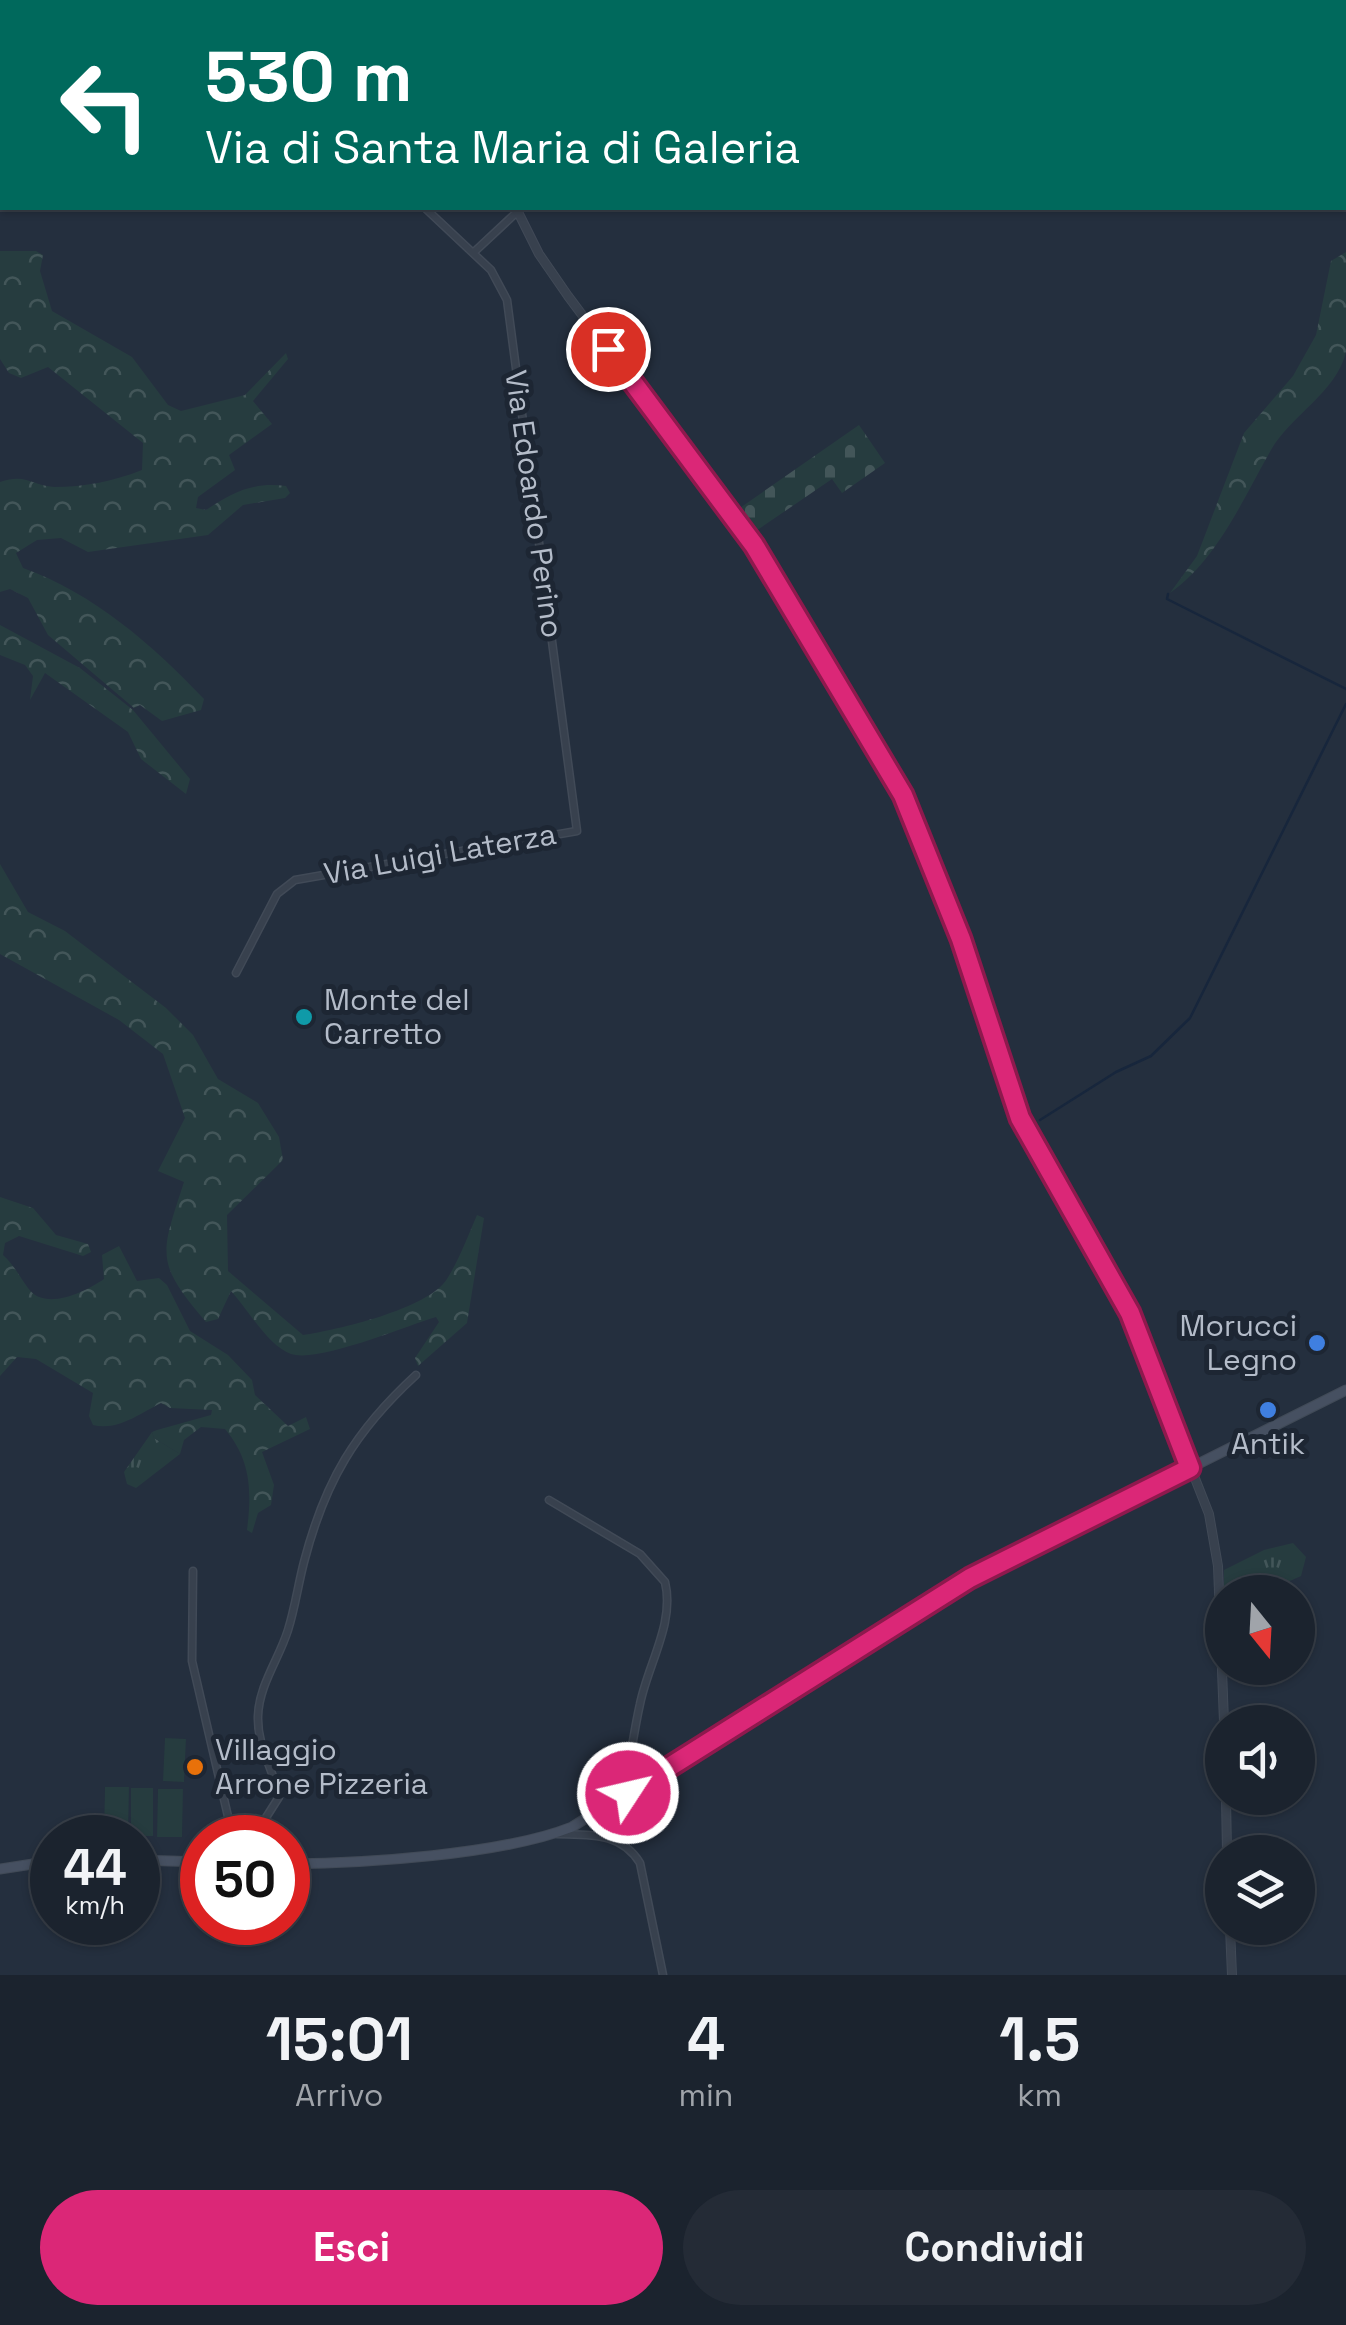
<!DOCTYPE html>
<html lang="it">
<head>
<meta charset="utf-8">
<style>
  :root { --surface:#1b232e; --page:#242b36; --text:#f1f3f6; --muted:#a0a4aa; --line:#39404a; --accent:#db2777 }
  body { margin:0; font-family:"Space Grotesk",sans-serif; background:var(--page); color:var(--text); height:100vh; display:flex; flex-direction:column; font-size:38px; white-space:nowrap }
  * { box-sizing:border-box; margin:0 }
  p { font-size:32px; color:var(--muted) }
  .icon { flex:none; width:55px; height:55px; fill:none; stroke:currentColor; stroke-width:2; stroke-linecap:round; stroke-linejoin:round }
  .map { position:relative; height:1975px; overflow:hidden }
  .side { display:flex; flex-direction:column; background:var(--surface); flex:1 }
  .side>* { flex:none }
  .guide { position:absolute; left:0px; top:0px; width:1348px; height:210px; box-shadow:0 2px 8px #0004,0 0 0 2px var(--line); background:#00695c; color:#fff; overflow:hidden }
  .needle { width:65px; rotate:162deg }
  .controls { position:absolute; left:1205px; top:1575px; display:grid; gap:20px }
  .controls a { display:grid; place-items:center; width:110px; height:110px; border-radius:50%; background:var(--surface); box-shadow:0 2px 8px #0004,0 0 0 2px var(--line); font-size:50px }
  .speed { position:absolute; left:30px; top:1815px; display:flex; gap:20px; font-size:50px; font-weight:700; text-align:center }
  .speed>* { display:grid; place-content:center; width:130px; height:130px; border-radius:50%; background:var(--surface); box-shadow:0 2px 8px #0004,0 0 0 2px var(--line); line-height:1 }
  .speed small { font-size:25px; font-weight:400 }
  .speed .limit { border:15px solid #d22; background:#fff; color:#111 }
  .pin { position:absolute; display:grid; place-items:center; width:85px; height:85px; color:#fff; margin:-42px; border:5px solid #fff; border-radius:50%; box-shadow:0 2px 10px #0007 }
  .me { position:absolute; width:110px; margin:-55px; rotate:55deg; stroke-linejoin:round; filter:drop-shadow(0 0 8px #0008) }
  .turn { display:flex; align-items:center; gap:35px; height:210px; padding:0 40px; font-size:45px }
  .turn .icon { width:130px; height:130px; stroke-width:2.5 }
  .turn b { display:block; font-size:70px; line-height:85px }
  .eta { display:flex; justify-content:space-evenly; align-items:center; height:170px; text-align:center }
  .eta b { font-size:60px; font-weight:800; line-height:70px }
  .button { display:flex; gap:20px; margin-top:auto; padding:20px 40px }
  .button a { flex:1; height:115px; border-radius:60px; background:var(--accent); color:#fff; font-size:40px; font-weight:800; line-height:115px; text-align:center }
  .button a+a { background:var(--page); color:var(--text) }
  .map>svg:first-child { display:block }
</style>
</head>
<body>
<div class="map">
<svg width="1346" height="1975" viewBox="0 0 1346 1975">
  <defs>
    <pattern id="grass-tufts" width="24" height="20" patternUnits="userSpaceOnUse" patternTransform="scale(2.5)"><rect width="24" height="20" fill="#263c3f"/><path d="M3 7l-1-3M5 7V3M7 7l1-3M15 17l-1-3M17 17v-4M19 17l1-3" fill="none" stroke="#435659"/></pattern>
    <pattern id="forest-crowns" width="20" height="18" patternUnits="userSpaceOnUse" patternTransform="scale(2.5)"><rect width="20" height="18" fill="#263c3f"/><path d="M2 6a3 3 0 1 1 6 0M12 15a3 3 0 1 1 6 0" fill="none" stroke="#435659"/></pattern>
    <pattern id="cemetery-stones" width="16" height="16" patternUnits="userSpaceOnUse" patternTransform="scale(2.5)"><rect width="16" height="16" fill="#263c3f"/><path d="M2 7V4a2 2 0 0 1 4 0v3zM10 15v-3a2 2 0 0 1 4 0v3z" fill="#435659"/></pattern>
  </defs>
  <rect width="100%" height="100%" fill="#242f3e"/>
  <path fill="url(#grass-tufts)" d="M 152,1432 L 154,1438 L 180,1454 L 136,1488 L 127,1484 L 124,1472 Z
    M 1293,1543 L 1306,1557 L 1301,1576 L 1272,1589 L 1224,1592 L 1224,1570 L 1264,1550 Z"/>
  <path fill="url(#forest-crowns)" d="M 0,251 L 36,251 L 43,255 L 40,271 L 52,311 L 132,357 L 168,405 L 181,411 L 245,395 L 286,353 L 288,359 L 253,401 L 272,424 L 229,455 L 235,470 L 198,497 L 196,508 L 206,510 C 233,492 253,482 286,486 L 290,493 L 285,498 L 243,505 L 208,535 L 88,552 L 61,538 L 37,540 L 16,553 L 23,568 C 93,593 153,645 204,699 L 201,710 L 162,721 L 140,705 L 134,708 L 48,635 L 28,598 L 10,589 L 0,592 L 0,482 C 27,473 32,486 54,487 C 85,487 114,481 142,470 L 143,443 L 48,367 L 21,378 L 9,373 L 0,359 Z
    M 1346,252 C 1346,282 1346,323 1346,352 C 1336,393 1291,415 1271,450 C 1243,499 1217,560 1170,593 L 1197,556 L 1244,433 L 1293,376 L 1316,335 L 1331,261 Z
    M 0,625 L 80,668 L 133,710 L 190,779 L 186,794 L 141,759 L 128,732 L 45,673 L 30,700 L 33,676 L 25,665 L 0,655 Z
    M 0,864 L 28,912 L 65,931 L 166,1008 L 193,1035 L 218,1079 L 258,1103 L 279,1137 L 283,1160 L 227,1215 L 228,1271 L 303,1335 C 337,1330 428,1309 447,1279 C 459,1260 468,1236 477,1215 L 484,1218 L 467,1323 L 418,1366 L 415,1358 L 439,1322 L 436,1317 C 405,1326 319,1363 291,1354 C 268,1346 247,1308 231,1291 L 218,1319 L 206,1322 C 155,1262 160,1256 184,1182 L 158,1171 L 185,1118 L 163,1054 L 119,1020 L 0,954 Z
    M 0,1197 L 33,1208 L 56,1235 L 88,1244 L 91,1252 L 83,1256 L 19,1236 L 5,1243 L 3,1255 C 14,1265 19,1276 28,1288 C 45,1312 85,1292 104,1279 L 102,1255 L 119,1246 L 137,1281 L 159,1278 L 167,1285 L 190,1331 L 228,1355 L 252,1380 L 255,1395 L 288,1426 L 306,1417 L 310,1429 L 262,1452 L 274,1485 L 271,1505 L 258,1513 L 252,1533 L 247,1530 C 252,1491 251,1460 225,1429 L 201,1427 L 184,1440 L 180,1454 L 154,1438 L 152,1432 L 157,1430 L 211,1415 L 212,1410 L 170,1408 L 161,1403 C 139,1414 118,1431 93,1425 L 89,1416 L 93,1393 L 36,1359 L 17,1357 L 0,1376 Z"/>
  <path fill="url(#cemetery-stones)" d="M 859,425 L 885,463 L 842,493 L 832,479 L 753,533 L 737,510 Z"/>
  <path fill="#263c3f" d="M 165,1738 L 186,1739 L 184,1782 L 163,1781 Z
    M 105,1787 L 129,1787 L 128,1835 L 104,1835 Z
    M 131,1788 L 153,1788 L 153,1836 L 131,1836 Z
    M 158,1789 L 183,1789 L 182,1837 L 157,1837 Z"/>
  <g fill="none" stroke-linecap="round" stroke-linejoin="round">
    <path stroke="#17263c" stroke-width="2.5" d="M 1168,594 L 1167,599 L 1346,689
      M 1040,1120 L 1116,1072 L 1151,1056 L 1190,1018 L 1346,704"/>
    <g stroke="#414a57" stroke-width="9">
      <path id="minor" d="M 234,0 L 235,2
        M 473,253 L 517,212
        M 236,973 L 277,894 L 295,880 L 577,831 L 507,300 L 491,270 L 425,208
        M 549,1500 L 640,1554 L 665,1582 C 675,1623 648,1664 640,1704 C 633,1735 630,1765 622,1796
        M 193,1571 L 192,1661 L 233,1838
        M 557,1834 C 591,1835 621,1832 640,1863 L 663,1975
        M 253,1838 L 279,1797 C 273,1768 257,1747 258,1716 C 259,1685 279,1659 288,1630 C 295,1608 298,1585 304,1562 C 325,1481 355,1431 416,1375"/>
    </g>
    <g stroke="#414a57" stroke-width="10">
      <path id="tertiary" d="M 488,0 L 488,2
        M 516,208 L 539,254 L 568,296 L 754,545 L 842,687 L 915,820 L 1020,1118 L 1130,1313 L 1209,1514 L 1218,1566 L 1224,1722
        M 1226,1798 L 1227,1852
        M 1230,1928 L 1232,1975"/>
    </g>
    <g stroke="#414a57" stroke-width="11">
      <path id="secondary" d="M 138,1860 L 202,1862
        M 288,1864 C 365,1863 501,1855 572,1827 L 970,1578 L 1346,1390
        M 0,1869 L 52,1861"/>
    </g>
    <use href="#minor" stroke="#38414e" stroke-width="6"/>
    <use href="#tertiary" stroke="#38414e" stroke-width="8"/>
    <use href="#secondary" stroke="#465061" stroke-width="9"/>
  </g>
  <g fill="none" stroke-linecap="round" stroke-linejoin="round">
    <g stroke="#8e194d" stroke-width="25">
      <path id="route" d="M 608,349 L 754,545 L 903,795 L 961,939 L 1020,1118 L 1130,1313 L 1190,1468 L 970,1578 L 628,1793"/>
    </g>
    <use href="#route" stroke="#db2777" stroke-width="18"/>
  </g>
  <circle fill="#0f9aa8" stroke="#1d2633" stroke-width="4" cx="304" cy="1017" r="10"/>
  <g fill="#3f7fe0" stroke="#1d2633" stroke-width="4">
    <circle cx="1317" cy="1343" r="10"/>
    <circle cx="1268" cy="1410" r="10"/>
  </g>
  <circle fill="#e8710a" stroke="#1d2633" stroke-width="4" cx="195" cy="1767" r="10"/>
  <g text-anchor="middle" stroke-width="10" stroke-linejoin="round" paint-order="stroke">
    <g font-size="30" fill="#b4bcc9" stroke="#1d2633">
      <text transform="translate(534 504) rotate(82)" y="10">Via Edoardo Perino</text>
      <text transform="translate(440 854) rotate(-10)" y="10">Via Luigi Laterza</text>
    </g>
    <g font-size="30" fill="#b4bcc9" stroke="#1d2633" text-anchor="start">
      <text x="324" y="1010">Monte del<tspan x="324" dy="34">Carretto</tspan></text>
      <text x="1297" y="1336" text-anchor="end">Morucci<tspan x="1297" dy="34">Legno</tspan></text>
      <text x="1268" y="1454" text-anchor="middle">Antik</text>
      <text x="215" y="1760">Villaggio<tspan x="215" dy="34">Arrone Pizzeria</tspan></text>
    </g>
  </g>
</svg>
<div class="controls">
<a><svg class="needle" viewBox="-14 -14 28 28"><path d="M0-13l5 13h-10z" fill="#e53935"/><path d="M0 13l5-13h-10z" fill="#a0a4aa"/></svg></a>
<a><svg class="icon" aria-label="sound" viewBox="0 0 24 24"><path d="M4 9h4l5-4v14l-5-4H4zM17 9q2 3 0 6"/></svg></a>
<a><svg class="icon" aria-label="layers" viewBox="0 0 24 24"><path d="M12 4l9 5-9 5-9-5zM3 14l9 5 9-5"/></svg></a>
</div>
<div class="speed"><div>44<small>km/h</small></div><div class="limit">50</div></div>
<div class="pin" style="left:608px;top:349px;background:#d93025"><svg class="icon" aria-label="arrive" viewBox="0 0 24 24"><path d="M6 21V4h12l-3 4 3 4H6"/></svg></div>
<svg class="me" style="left:628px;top:1793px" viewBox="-20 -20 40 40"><circle r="17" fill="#db2777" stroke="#fff" stroke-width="3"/><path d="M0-11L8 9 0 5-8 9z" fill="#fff"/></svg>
<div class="guide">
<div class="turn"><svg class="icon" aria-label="left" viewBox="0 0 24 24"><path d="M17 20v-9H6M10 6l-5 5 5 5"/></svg><div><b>530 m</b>Via di Santa Maria di Galeria</div></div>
</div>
</div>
<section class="side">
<div class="eta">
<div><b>15:01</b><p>Arrivo</p></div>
<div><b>4</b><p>min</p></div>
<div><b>1.5</b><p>km</p></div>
</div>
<div class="button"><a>Esci</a><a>Condividi</a></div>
</section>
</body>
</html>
